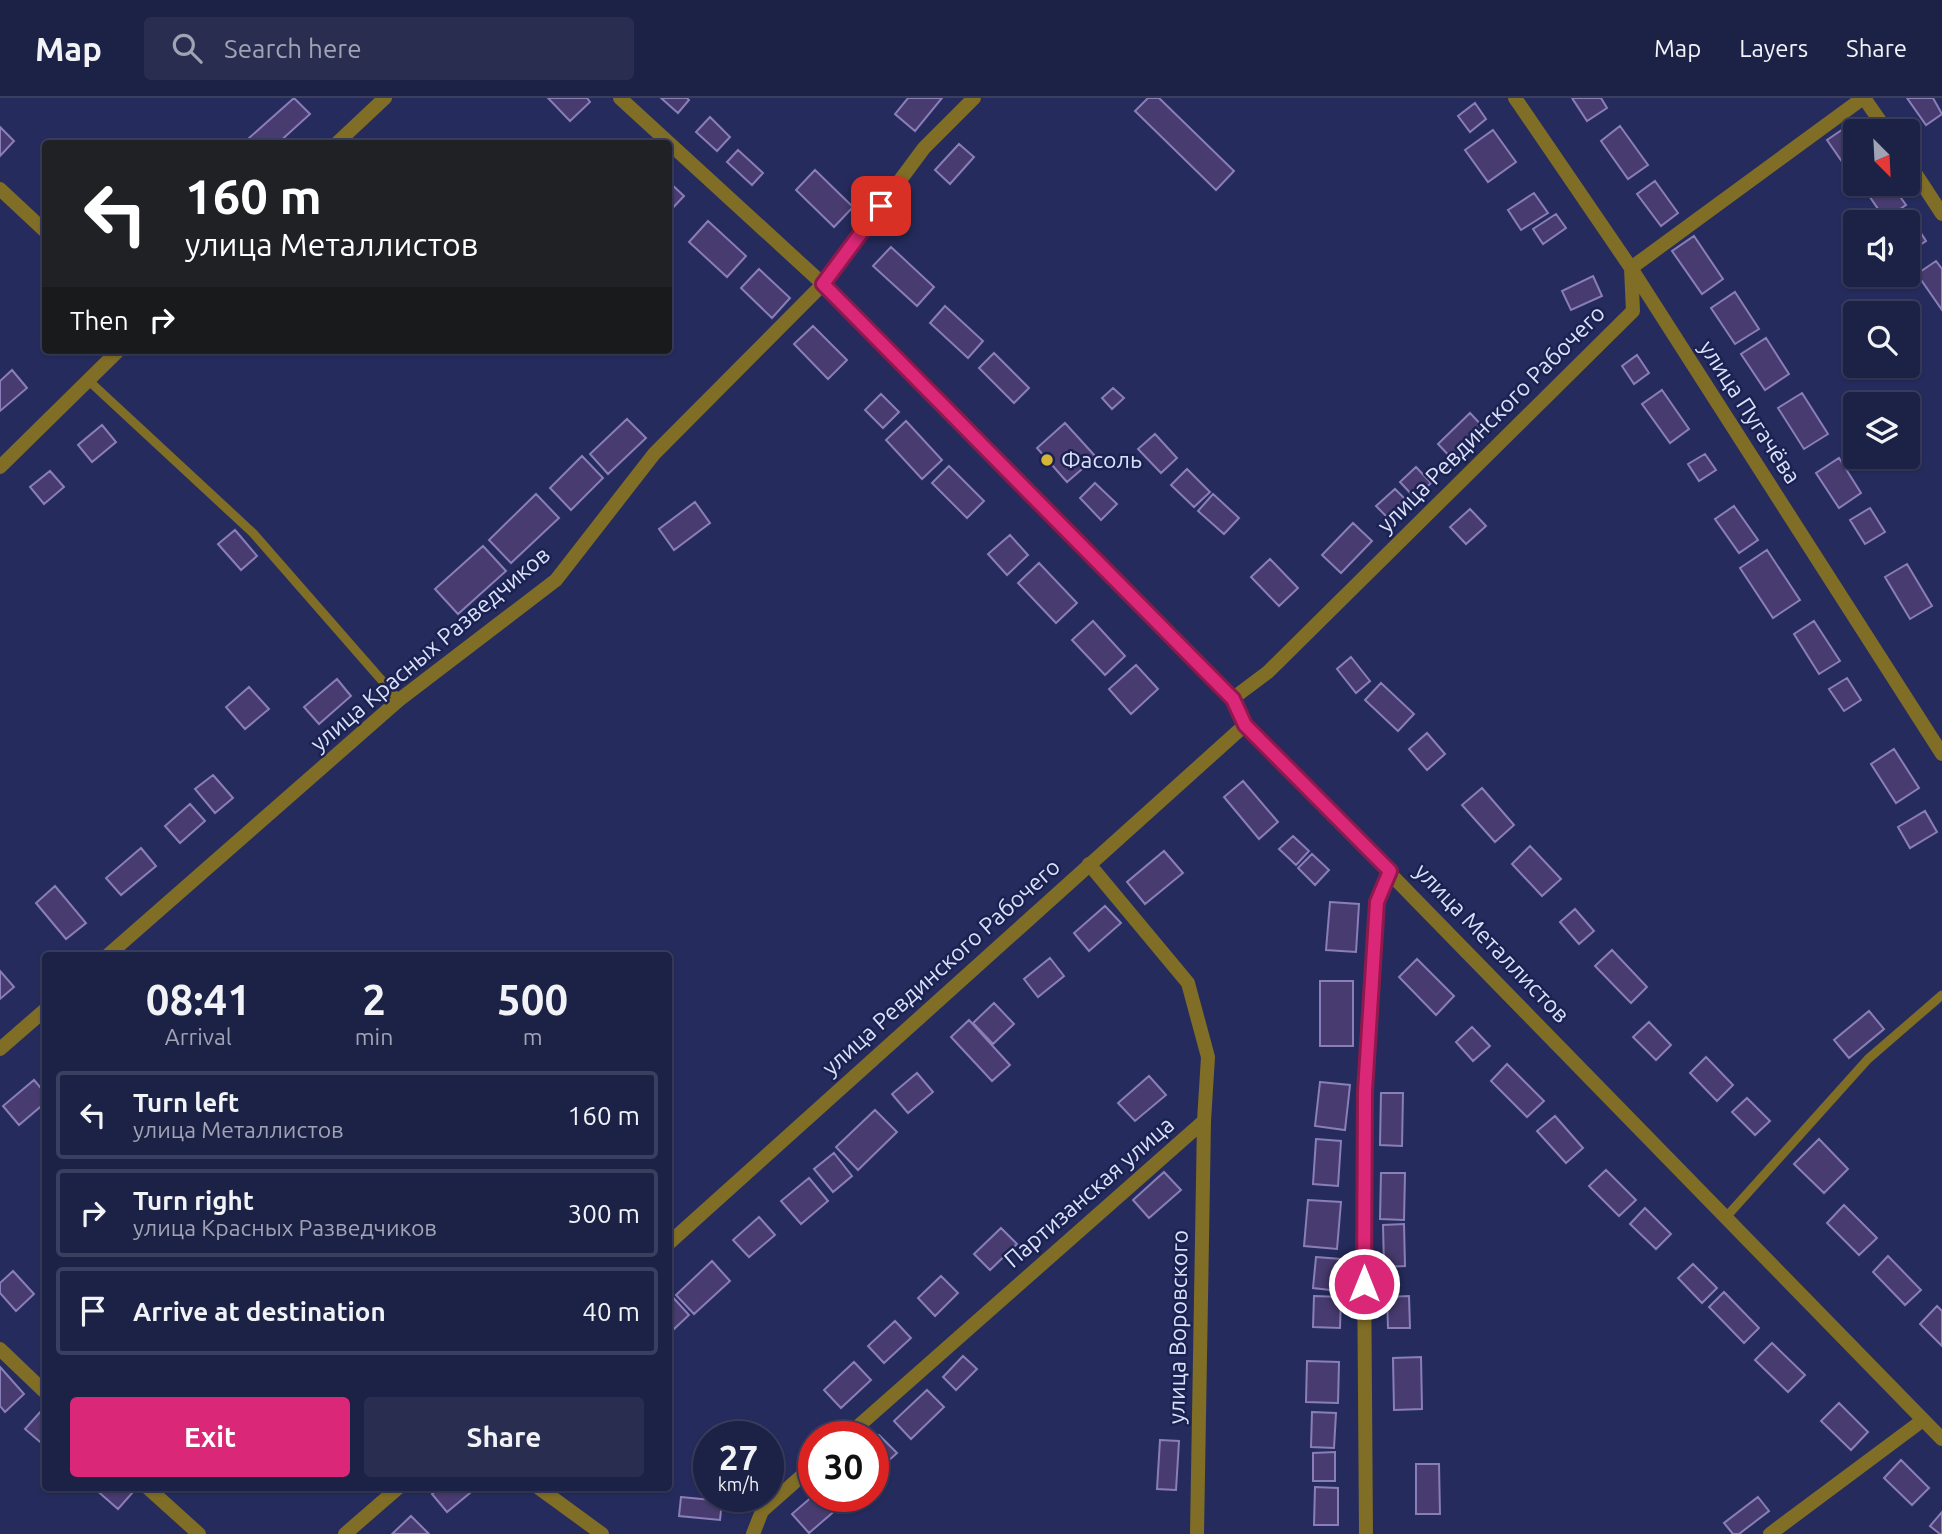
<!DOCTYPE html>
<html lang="en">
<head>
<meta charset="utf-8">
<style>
  :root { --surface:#1c2146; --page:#292e51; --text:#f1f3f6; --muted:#a0a3b3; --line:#3a3e5f; --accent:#db2777 }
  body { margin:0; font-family:Ubuntu,sans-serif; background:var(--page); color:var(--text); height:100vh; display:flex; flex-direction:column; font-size:26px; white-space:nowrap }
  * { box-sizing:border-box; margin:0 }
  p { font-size:23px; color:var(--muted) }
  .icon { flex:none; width:38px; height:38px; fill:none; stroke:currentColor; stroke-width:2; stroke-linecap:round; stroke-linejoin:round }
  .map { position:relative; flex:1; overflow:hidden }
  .drawer { position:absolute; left:42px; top:854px; width:630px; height:539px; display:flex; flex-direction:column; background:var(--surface); border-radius:7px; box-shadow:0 2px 5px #0004,0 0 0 2px var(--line) }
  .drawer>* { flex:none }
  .guide { position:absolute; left:42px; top:42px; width:630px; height:214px; border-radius:7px; box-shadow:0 2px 5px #0004,0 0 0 2px var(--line); background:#202124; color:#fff; overflow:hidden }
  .needle { width:46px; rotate:156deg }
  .fabs { position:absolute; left:1843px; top:21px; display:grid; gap:14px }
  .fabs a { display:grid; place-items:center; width:77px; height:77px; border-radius:7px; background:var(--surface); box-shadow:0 2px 5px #0004,0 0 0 2px var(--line); font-size:35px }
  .speed { position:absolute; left:693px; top:1323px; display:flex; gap:14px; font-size:35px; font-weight:700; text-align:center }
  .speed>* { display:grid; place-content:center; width:91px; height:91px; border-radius:50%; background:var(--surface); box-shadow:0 2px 5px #0004,0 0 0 2px var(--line); line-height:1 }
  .speed small { font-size:18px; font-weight:400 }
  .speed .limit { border:10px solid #d22; background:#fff; color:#111 }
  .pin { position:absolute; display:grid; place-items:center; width:60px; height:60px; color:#fff; margin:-30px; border-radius:14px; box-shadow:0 4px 10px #0006 }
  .me { position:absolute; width:77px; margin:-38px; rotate:0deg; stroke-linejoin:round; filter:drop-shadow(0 0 5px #0008) }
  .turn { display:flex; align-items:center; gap:24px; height:147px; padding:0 28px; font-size:32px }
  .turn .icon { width:91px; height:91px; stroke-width:2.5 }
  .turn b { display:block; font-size:49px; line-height:60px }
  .then { display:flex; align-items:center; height:66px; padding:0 28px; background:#0003; gap:14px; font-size:26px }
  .eta { display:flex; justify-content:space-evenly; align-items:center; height:119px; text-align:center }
  .eta b { font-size:42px; font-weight:700; line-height:49px }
  .button { display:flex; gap:14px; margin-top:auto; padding:14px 28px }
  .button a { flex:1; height:80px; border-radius:7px; background:var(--accent); color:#fff; font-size:28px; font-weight:700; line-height:80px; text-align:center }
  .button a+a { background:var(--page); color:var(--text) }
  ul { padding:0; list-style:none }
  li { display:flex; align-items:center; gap:21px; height:88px; margin:0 14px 10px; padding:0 14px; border:4px solid var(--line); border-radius:7px }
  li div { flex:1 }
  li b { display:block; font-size:26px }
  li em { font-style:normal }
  header { display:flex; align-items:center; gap:42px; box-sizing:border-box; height:98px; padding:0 35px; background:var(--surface); border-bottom:2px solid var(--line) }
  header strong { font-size:33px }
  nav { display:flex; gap:38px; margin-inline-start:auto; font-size:24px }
  .search { width:490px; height:63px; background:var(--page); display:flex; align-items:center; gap:18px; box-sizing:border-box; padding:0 24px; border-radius:7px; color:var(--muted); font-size:26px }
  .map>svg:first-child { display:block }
</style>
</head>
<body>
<header>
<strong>Map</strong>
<div class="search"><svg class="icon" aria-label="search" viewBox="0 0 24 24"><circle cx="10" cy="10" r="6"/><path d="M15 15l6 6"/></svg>Search here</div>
<nav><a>Map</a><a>Layers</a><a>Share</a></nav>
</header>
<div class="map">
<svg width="1942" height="1436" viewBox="0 0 1942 1436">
  <rect width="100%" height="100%" fill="#252c5d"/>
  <path fill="#483b6f" stroke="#8a7eb8" stroke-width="2" d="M 294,0 L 310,16 L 277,46 L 254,46 L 249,40 Z
    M 548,0 L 587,0 L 590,4 L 570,23 Z
    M 661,0 L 687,0 L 689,2 L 678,15 Z
    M 908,0 L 942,0 L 915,33 L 895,16 Z
    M 1148,0 L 1159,0 L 1234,73 L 1216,92 L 1135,13 Z
    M 1572,0 L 1601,0 L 1607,10 L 1587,23 Z
    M 1907,0 L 1933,0 L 1942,16 L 1926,27 Z
    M 1475,5 L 1486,21 L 1470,34 L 1458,18 Z
    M 710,19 L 730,39 L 717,53 L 696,34 Z
    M 1849,27 L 1855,35 L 1855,76 L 1852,78 L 1827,42 Z
    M 1620,28 L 1648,67 L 1628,81 L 1601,43 Z
    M 0,29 L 14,43 L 0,58 Z
    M 1493,32 L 1516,64 L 1488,84 L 1465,52 Z
    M 959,46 L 974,59 L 950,86 L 935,72 Z
    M 738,52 L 763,75 L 752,87 L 727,64 Z
    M 815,72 L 853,109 L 834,129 L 796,92 Z
    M 668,83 L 684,98 L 668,115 Z
    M 1655,83 L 1678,115 L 1661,128 L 1637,96 Z
    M 1869,86 L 1891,86 L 1906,107 L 1885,121 L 1863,89 Z
    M 1534,95 L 1548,115 L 1521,132 L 1508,112 Z
    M 1556,116 L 1566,130 L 1543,146 L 1533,131 Z
    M 1910,118 L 1926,143 L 1908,155 L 1908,124 L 1900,124 Z
    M 708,123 L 746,158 L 727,179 L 689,144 Z
    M 1694,138 L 1723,181 L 1702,196 L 1672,153 Z
    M 891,149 L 934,189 L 917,208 L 873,168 Z
    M 1936,163 L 1942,171 L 1942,212 L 1917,176 Z
    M 759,171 L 790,200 L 772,220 L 741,190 Z
    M 1593,178 L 1602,198 L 1571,212 L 1562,193 Z
    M 1735,194 L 1759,231 L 1735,246 L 1711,210 Z
    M 945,208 L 983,243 L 968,260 L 930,225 Z
    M 813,228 L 847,262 L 828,281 L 794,246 Z
    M 1766,240 L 1789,276 L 1765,292 L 1741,256 Z
    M 994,255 L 1029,290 L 1014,305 L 979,270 Z
    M 1637,257 L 1649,275 L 1634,286 L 1622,268 Z
    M 12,272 L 27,290 L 0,313 L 0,283 Z
    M 1113,290 L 1124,300 L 1112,311 L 1102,300 Z
    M 1662,292 L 1689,331 L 1670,345 L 1642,306 Z
    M 1802,295 L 1828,336 L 1804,351 L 1778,310 Z
    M 881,296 L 899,314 L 883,330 L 865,312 Z
    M 1470,315 L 1486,332 L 1454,363 L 1438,346 Z
    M 627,321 L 646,340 L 608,376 L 590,356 Z
    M 906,323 L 942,362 L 922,381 L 886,342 Z
    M 1065,325 L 1096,359 L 1067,384 L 1037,350 Z
    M 102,327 L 116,344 L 92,364 L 78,347 Z
    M 1155,336 L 1177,360 L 1161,375 L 1138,351 Z
    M 1705,356 L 1716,372 L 1699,383 L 1688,366 Z
    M 582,358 L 603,380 L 571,412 L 550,390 Z
    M 1839,360 L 1861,395 L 1839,410 L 1816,375 Z
    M 949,368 L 984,403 L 967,420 L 932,385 Z
    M 1416,369 L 1431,385 L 1415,400 L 1400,384 Z
    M 1187,371 L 1210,394 L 1194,409 L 1171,387 Z
    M 50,373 L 64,389 L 44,406 L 30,389 Z
    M 1095,385 L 1117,406 L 1101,422 L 1080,400 Z
    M 1395,391 L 1409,405 L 1391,423 L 1376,408 Z
    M 536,396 L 559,420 L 511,465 L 489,442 Z
    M 1213,396 L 1239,420 L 1224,436 L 1198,413 Z
    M 695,404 L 710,425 L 674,452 L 659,431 Z
    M 1734,408 L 1758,442 L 1739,455 L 1715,421 Z
    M 1870,410 L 1885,434 L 1865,446 L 1850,422 Z
    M 1470,411 L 1486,428 L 1466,446 L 1450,429 Z
    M 1353,425 L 1372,443 L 1341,475 L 1322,457 Z
    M 235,432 L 257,458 L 241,472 L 218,446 Z
    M 1010,437 L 1028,457 L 1007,477 L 988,456 Z
    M 483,448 L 506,473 L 458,516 L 435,491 Z
    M 1767,452 L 1800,502 L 1773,520 L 1740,470 Z
    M 1270,461 L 1298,490 L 1279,508 L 1251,479 Z
    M 1039,465 L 1077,505 L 1056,525 L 1018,485 Z
    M 1907,466 L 1932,508 L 1910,521 L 1885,479 Z
    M 1093,523 L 1125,558 L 1105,577 L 1072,542 Z
    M 1814,523 L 1840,563 L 1819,576 L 1794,536 Z
    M 1351,559 L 1370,583 L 1356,595 L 1337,571 Z
    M 1136,567 L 1158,591 L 1131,616 L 1109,591 Z
    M 1847,580 L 1861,602 L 1844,613 L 1829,591 Z
    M 337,581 L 351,598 L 319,626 L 304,609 Z
    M 1381,585 L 1414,616 L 1398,633 L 1365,602 Z
    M 249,589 L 269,611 L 245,631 L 226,609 Z
    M 1427,635 L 1445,656 L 1427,672 L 1409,651 Z
    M 1894,651 L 1919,690 L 1896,705 L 1871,666 Z
    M 213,677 L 233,700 L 215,715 L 195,691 Z
    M 1243,683 L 1278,724 L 1259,741 L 1224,699 Z
    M 1482,690 L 1514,727 L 1495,744 L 1462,707 Z
    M 190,706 L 205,723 L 180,745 L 165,728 Z
    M 1925,713 L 1937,734 L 1910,750 L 1898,729 Z
    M 1293,738 L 1309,753 L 1296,767 L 1279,751 Z
    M 1530,748 L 1561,781 L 1542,798 L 1512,766 Z
    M 141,750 L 156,768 L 121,797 L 106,780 Z
    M 1164,753 L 1183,775 L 1145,806 L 1127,784 Z
    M 1312,756 L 1329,772 L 1315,787 L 1298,770 Z
    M 55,788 L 86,825 L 66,841 L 36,805 Z
    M 1330,804 L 1359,806 L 1356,854 L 1326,852 Z
    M 1105,808 L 1121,825 L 1089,853 L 1074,835 Z
    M 1575,811 L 1594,833 L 1579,846 L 1560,824 Z
    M 1612,852 L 1647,889 L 1631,905 L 1595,868 Z
    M 1050,860 L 1064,878 L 1038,899 L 1024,881 Z
    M 1417,861 L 1454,898 L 1436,917 L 1399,879 Z
    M 0,873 L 14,889 L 0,901 Z
    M 1320,883 L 1353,883 L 1353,948 L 1320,948 Z
    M 994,905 L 1014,926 L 993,946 L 973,925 Z
    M 1869,913 L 1884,931 L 1849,960 L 1834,942 Z
    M 969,922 L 1010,967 L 992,983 L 951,939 Z
    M 1649,924 L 1671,947 L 1656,962 L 1633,939 Z
    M 1472,929 L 1490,948 L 1473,963 L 1456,944 Z
    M 1706,959 L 1733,987 L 1717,1003 L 1690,975 Z
    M 1507,966 L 1544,1003 L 1527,1019 L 1491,983 Z
    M 917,975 L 933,994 L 908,1015 L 892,996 Z
    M 1149,978 L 1166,997 L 1135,1023 L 1118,1005 Z
    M 34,982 L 46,996 L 46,1004 L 19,1027 L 3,1008 Z
    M 1320,984 L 1350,987 L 1345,1032 L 1315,1028 Z
    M 1381,995 L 1403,995 L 1402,1048 L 1380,1047 Z
    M 1747,1000 L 1770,1023 L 1755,1037 L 1732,1014 Z
    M 875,1012 L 897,1034 L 858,1072 L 836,1049 Z
    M 1555,1018 L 1583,1050 L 1566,1065 L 1537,1033 Z
    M 1316,1041 L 1341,1043 L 1338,1088 L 1313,1086 Z
    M 1819,1041 L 1848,1071 L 1824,1095 L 1794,1066 Z
    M 834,1055 L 852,1078 L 833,1094 L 814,1071 Z
    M 1606,1072 L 1636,1102 L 1619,1118 L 1589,1088 Z
    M 1164,1074 L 1181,1092 L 1149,1120 L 1133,1102 Z
    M 1381,1075 L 1405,1075 L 1404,1122 L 1380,1121 Z
    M 809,1080 L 828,1103 L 801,1126 L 781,1103 Z
    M 1308,1102 L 1341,1104 L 1337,1151 L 1304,1148 Z
    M 1844,1107 L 1877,1140 L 1859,1157 L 1827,1125 Z
    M 1645,1110 L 1671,1136 L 1656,1151 L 1630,1126 Z
    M 759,1119 L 775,1137 L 749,1159 L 733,1142 Z
    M 1404,1126 L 1405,1168 L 1384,1169 L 1383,1127 Z
    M 1001,1130 L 1017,1146 L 990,1172 L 974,1156 Z
    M 1888,1158 L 1921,1192 L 1905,1207 L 1873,1174 Z
    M 1316,1159 L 1341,1161 L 1339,1193 L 1313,1190 Z
    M 712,1163 L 730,1183 L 694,1216 L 676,1197 Z
    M 1693,1166 L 1717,1190 L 1702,1205 L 1678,1180 Z
    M 13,1173 L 34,1196 L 16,1213 L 0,1195 L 0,1185 Z
    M 941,1178 L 958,1195 L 935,1218 L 918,1200 Z
    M 1724,1194 L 1759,1230 L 1744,1245 L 1709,1209 Z
    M 669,1195 L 689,1217 L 674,1231 L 668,1225 Z
    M 1314,1198 L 1341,1199 L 1340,1230 L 1313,1229 Z
    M 1409,1198 L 1410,1230 L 1388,1230 L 1387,1199 Z
    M 1937,1208 L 1942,1213 L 1942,1248 L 1920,1226 Z
    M 895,1223 L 911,1240 L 884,1265 L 868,1248 Z
    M 1772,1245 L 1805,1277 L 1788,1294 L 1755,1262 Z
    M 963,1258 L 977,1271 L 956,1292 L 943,1279 Z
    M 1421,1259 L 1422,1311 L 1394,1312 L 1393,1260 Z
    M 1307,1263 L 1339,1264 L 1338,1305 L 1306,1304 Z
    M 854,1264 L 871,1282 L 841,1310 L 824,1292 Z
    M 0,1269 L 24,1296 L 5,1314 L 0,1308 Z
    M 927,1292 L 944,1309 L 911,1341 L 894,1323 Z
    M 1839,1305 L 1868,1334 L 1851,1352 L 1821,1323 Z
    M 42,1312 L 46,1314 L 46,1349 L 25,1331 Z
    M 1312,1314 L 1336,1315 L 1334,1350 L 1311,1349 Z
    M 879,1337 L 897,1355 L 873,1377 L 873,1342 Z
    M 1160,1342 L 1179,1343 L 1176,1392 L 1157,1391 Z
    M 1335,1354 L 1335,1383 L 1313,1383 L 1313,1355 Z
    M 1901,1362 L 1929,1390 L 1912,1407 L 1884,1380 Z
    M 1416,1366 L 1439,1366 L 1440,1416 L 1416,1416 Z
    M 1315,1389 L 1338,1390 L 1338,1427 L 1314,1427 Z
    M 94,1390 L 130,1390 L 134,1393 L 118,1411 Z
    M 439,1390 L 476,1390 L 447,1414 L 432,1396 Z
    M 814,1397 L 852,1398 L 809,1435 L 792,1416 Z
    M 681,1399 L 722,1403 L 720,1422 L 679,1418 Z
    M 1758,1399 L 1769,1413 L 1739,1436 L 1733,1436 L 1724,1425 Z
    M 1942,1414 L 1942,1436 L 1940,1436 L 1930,1428 Z
    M 411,1418 L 429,1436 L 392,1436 Z"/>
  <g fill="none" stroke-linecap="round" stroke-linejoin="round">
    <path stroke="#806d26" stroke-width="9" d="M 89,283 L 253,435 L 399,602
      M 1727,1118 L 1868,961 L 1942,897"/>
    <path stroke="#806d26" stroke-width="14" d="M 1515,0 L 1631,170 L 1942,656
      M 1864,0 L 1887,33
      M 336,46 L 385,0
      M 1908,64 L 1942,116
      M 0,91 L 46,134
      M 0,369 L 119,252
      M 1232,601 L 1268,574 L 1633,213 L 1631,170 L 1863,0
      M 107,858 L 399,602 L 556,482 L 654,356 L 823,186 L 924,50 L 974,0
      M 0,951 L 46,911
      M 0,1251 L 46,1295
      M 846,1339 L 1204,1023 L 1208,959 L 1188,885 L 1089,766
      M 148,1390 L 199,1436
      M 539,1390 L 602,1436
      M 753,1436 L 762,1413 L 814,1367
      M 1197,1436 L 1204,1023
      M 1366,1436 L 1363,1020 L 1377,804 L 1390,773
      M 1770,1436 L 1923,1322"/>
    <path stroke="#806d26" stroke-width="14" d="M 620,0 L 823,186 L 1232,601 L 1245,627 L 1942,1341
      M 668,1146 L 1245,627
      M 345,1436 L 398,1390"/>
  </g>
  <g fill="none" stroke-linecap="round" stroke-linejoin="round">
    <g stroke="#8e194d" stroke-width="18">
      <path id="route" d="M 881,108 L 823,186 L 1233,601 L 1245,627 L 1390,773 L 1377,804 L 1365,993 L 1364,1186"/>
    </g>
    <use href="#route" stroke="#db2777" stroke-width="12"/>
  </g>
  <circle fill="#d6b534" stroke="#1b2251" stroke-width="2.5" cx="1047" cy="362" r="7"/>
  <g text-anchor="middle" stroke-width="5" stroke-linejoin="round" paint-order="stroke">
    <g font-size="23" fill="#dae1fa" stroke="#1b2251">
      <text transform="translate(1750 314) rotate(57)" y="8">улица Пугачёва</text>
      <text transform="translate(1491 321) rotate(-45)" y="8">улица Ревдинского Рабочего</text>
      <text transform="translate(430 551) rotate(-40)" y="8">улица Красных Разведчиков</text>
      <text transform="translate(1492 845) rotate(46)" y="8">улица Металлистов</text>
      <text transform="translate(941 869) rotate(-42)" y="8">улица Ревдинского Рабочего</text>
      <text transform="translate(1089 1094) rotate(-41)" y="8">Партизанская улица</text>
      <text transform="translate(1178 1229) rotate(-89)" y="8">улица Воровского</text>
    </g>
    <g font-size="23" fill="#dae1fa" stroke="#1b2251" text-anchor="start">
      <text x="1061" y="370">Фасоль</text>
    </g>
  </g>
</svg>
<div class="fabs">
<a><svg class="needle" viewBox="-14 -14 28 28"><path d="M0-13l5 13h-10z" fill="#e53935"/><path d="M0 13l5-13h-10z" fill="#a0a3b3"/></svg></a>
<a><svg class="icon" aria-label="sound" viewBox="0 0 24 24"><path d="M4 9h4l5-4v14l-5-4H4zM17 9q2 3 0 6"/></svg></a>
<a><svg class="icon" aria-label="search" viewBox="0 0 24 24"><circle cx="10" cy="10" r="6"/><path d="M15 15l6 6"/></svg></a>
<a><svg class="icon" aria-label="layers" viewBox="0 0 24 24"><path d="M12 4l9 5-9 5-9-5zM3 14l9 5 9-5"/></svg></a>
</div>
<div class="speed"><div>27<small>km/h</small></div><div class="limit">30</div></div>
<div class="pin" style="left:881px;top:108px;background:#d93025"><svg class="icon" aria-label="arrive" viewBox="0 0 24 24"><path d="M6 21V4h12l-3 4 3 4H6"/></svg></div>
<svg class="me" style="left:1364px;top:1186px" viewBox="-20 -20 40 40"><circle r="17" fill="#db2777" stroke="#fff" stroke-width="3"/><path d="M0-11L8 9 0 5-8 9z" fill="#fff"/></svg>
<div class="guide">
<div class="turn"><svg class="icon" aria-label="left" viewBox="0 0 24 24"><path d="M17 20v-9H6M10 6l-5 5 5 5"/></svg><div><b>160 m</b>улица Металлистов</div></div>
<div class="then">Then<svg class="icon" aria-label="right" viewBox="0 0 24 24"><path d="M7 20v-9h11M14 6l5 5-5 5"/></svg></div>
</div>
<section class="drawer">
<div class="eta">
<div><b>08:41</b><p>Arrival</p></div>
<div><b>2</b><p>min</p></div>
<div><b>500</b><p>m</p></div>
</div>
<ul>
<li><svg class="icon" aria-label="left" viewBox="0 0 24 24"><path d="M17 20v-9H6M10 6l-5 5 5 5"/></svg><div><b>Turn left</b><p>улица Металлистов</p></div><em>160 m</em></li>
<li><svg class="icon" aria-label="right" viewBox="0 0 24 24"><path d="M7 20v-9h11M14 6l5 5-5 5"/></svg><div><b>Turn right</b><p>улица Красных Разведчиков</p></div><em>300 m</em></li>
<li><svg class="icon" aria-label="arrive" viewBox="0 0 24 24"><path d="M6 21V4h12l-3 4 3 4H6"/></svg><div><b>Arrive at destination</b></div><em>40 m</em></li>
</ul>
<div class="button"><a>Exit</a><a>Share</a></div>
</section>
</div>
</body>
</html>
